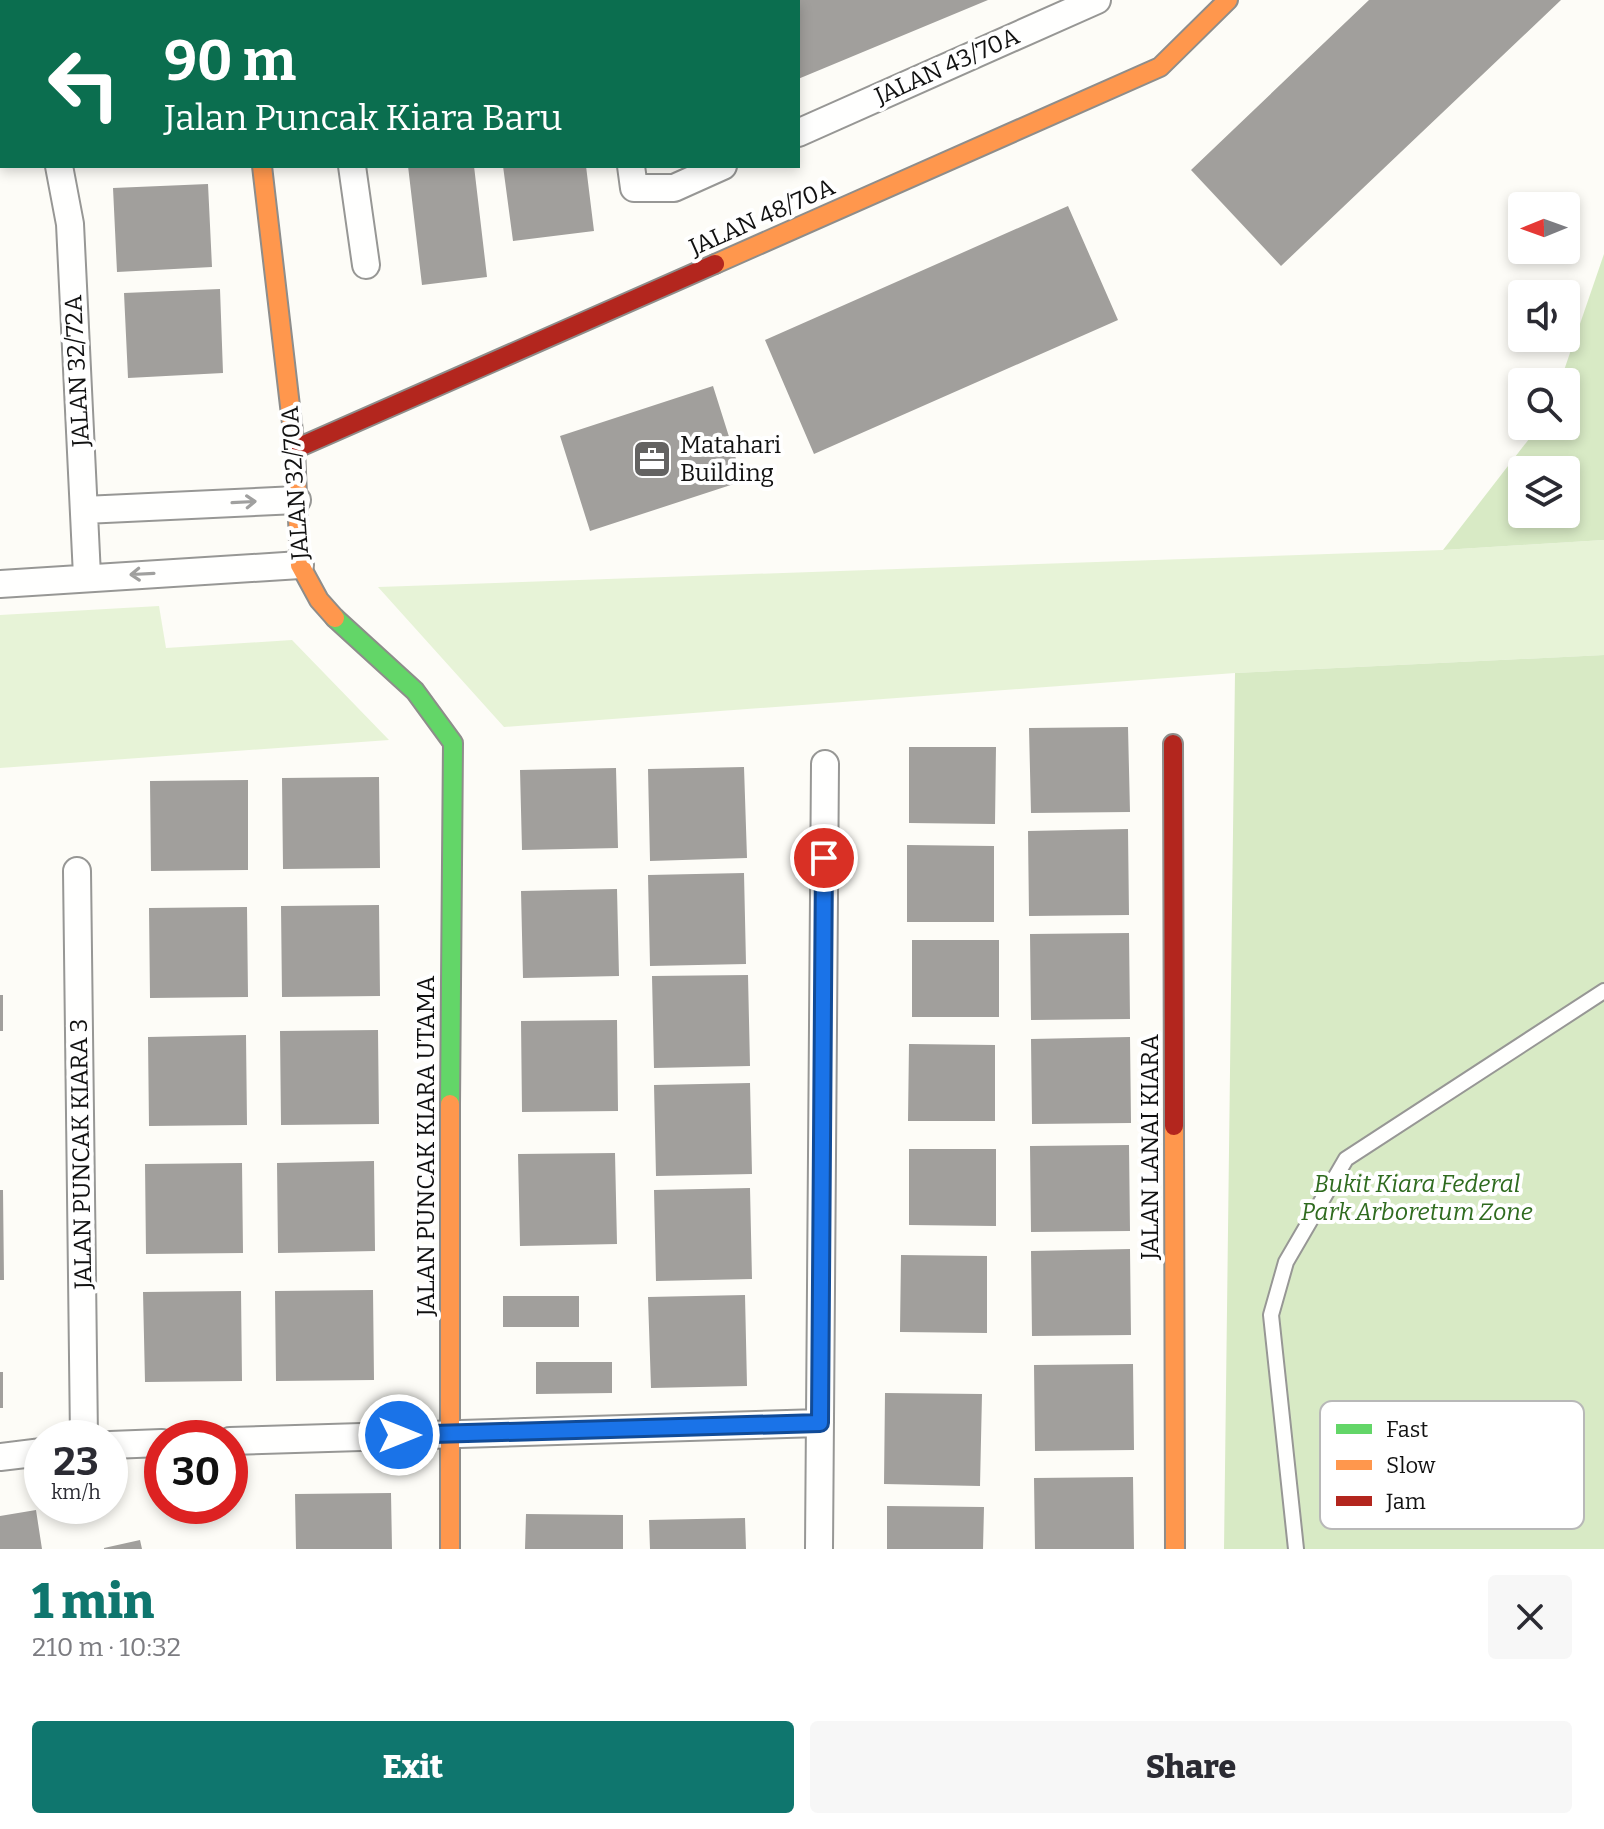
<!DOCTYPE html>
<html lang="en">
<head>
<meta charset="utf-8">
<style>
  :root { --surface:#fff; --page:#f7f7f7; --text:#2b2b33; --muted:#7c7c81; --accent:#0f766e }
  body { margin:0; font-family:Bitter,serif; background:var(--page); color:var(--text); height:100vh; display:flex; flex-direction:column; font-size:30px; white-space:nowrap }
  * { box-sizing:border-box; margin:0 }
  p { font-size:26px; color:var(--muted) }
  .icon { flex:none; width:44px; height:44px; fill:none; stroke:currentColor; stroke-width:2; stroke-linecap:round; stroke-linejoin:round }
  .map { position:relative; height:1549px; overflow:hidden }
  .details { display:flex; flex-direction:column; background:var(--surface); flex:1 }
  .details>* { flex:none }
  .top-card { position:absolute; left:0px; top:0px; width:800px; height:168px; box-shadow:0 4px 12px #0003; background:#0b6e4f; color:#fff; overflow:hidden }
  .needle { width:52px; rotate:269deg }
  .controls { position:absolute; left:1508px; top:192px; display:grid; gap:16px }
  .controls a { display:grid; place-items:center; width:72px; height:72px; border-radius:8px; background:var(--surface); box-shadow:0 4px 12px #0003; font-size:40px }
  .speed { position:absolute; left:24px; top:1420px; display:flex; gap:16px; font-size:40px; font-weight:700; text-align:center }
  .speed>* { display:grid; place-content:center; width:104px; height:104px; border-radius:50%; background:var(--surface); box-shadow:0 4px 12px #0003; line-height:1 }
  .speed small { font-size:20px; font-weight:400 }
  .speed .limit { border:12px solid #d22; background:#fff; color:#111 }
  .pin { position:absolute; display:grid; place-items:center; width:68px; height:68px; color:#fff; margin:-34px; border:4px solid #fff; border-radius:50%; box-shadow:0 2px 8px #0007 }
  .me { position:absolute; width:88px; margin:-44px; rotate:90deg; stroke-linejoin:round; filter:drop-shadow(0 0 6px #0008) }
  .turn { display:flex; align-items:center; gap:28px; height:168px; padding:0 32px; font-size:36px }
  .turn .icon { width:104px; height:104px; stroke-width:2.5 }
  .turn b { display:block; font-size:56px; line-height:68px }
  .round { display:grid; place-items:center; flex:none; width:84px; height:84px; border-radius:8px; background:var(--page) }
  .summary { display:flex; align-items:center; justify-content:space-between; height:136px; padding:0 32px }
  h1 { font-size:48px; font-weight:800; line-height:60px; color:var(--accent) }
  .cta { display:flex; gap:16px; margin-top:auto; padding:16px 32px }
  .cta a { flex:1; height:92px; border-radius:8px; background:var(--accent); color:#fff; font-size:32px; font-weight:800; line-height:92px; text-align:center }
  .cta a+a { background:var(--page); color:var(--text) }
  .map>svg:first-child { display:block }
</style>
</head>
<body>
<div class="map">
<svg width="1604" height="1549" viewBox="0 0 1604 1549">
  <rect width="100%" height="100%" fill="#fdfcf7"/>
  <path fill="#e7f3d7" d="M 1604,540 L 1604,655 L 1235,673 L 504,727 L 378,587 L 1443,550 Z
    M 159,606 L 166,648 L 292,640 L 389,740 L 0,768 L 0,615 Z"/>
  <path fill="#d8eac5" fill-rule="evenodd" d="M 1604,254 L 1604,540 L 1443,550 L 1539,426 L 1566,426 L 1566,382 L 1560,382 ZM 1522,470 L 1566,470 L 1566,514 L 1522,514 Z
    M 1604,655 L 1604,1549 L 1224,1549 L 1235,673 Z"/>
  <path fill="#a19f9c" d="M 798,0 L 988,0 L 798,79 Z
    M 1369,0 L 1561,0 L 1281,266 L 1191,170 Z
    M 408,166 L 474,166 L 487,277 L 422,285 Z
    M 503,166 L 586,166 L 594,231 L 513,241 Z
    M 208,184 L 212,267 L 117,272 L 113,188 Z
    M 1068,206 L 1118,320 L 814,454 L 765,340 Z
    M 220,289 L 223,373 L 128,378 L 124,293 Z
    M 713,386 L 743,481 L 590,531 L 560,436 Z
    M 1128,727 L 1130,812 L 1031,813 L 1029,728 Z
    M 909,747 L 996,747 L 995,824 L 909,823 Z
    M 744,767 L 747,858 L 650,861 L 648,769 Z
    M 616,768 L 618,848 L 522,850 L 520,770 Z
    M 379,777 L 380,868 L 283,869 L 282,778 Z
    M 248,780 L 248,870 L 151,871 L 150,781 Z
    M 1128,829 L 1129,915 L 1029,916 L 1028,831 Z
    M 907,845 L 994,846 L 994,922 L 907,922 Z
    M 744,873 L 746,964 L 650,966 L 648,875 Z
    M 617,889 L 619,976 L 523,978 L 521,891 Z
    M 379,905 L 380,996 L 282,997 L 281,906 Z
    M 247,907 L 248,997 L 150,998 L 149,908 Z
    M 1129,933 L 1130,1019 L 1031,1020 L 1030,934 Z
    M 912,940 L 999,940 L 999,1017 L 912,1017 Z
    M 748,975 L 750,1066 L 654,1068 L 652,976 Z
    M 0,995 L 3,995 L 3,1031 L 0,1031 Z
    M 617,1020 L 618,1111 L 522,1112 L 521,1021 Z
    M 378,1030 L 379,1124 L 281,1125 L 280,1031 Z
    M 246,1035 L 247,1125 L 149,1126 L 148,1037 Z
    M 1130,1037 L 1131,1123 L 1032,1124 L 1031,1039 Z
    M 909,1044 L 995,1045 L 995,1121 L 908,1121 Z
    M 750,1083 L 752,1174 L 656,1176 L 654,1085 Z
    M 1129,1145 L 1130,1231 L 1031,1232 L 1030,1146 Z
    M 909,1149 L 996,1149 L 996,1226 L 909,1225 Z
    M 615,1153 L 617,1244 L 520,1246 L 518,1154 Z
    M 374,1161 L 375,1251 L 278,1253 L 277,1163 Z
    M 242,1163 L 243,1253 L 146,1254 L 145,1164 Z
    M 750,1188 L 752,1279 L 656,1281 L 654,1190 Z
    M 0,1190 L 3,1190 L 4,1280 L 0,1280 Z
    M 1130,1249 L 1131,1335 L 1032,1336 L 1031,1251 Z
    M 901,1255 L 987,1256 L 987,1333 L 900,1332 Z
    M 373,1290 L 374,1380 L 276,1381 L 275,1291 Z
    M 241,1291 L 242,1381 L 145,1382 L 143,1292 Z
    M 745,1295 L 747,1386 L 651,1388 L 648,1297 Z
    M 503,1296 L 579,1296 L 579,1327 L 503,1327 Z
    M 536,1362 L 612,1362 L 612,1393 L 536,1394 Z
    M 1133,1364 L 1134,1450 L 1035,1451 L 1034,1365 Z
    M 0,1372 L 3,1372 L 3,1408 L 0,1408 Z
    M 885,1393 L 982,1394 L 980,1486 L 884,1484 Z
    M 1133,1477 L 1134,1549 L 1035,1549 L 1034,1478 Z
    M 391,1493 L 392,1549 L 296,1549 L 295,1494 Z
    M 887,1506 L 984,1507 L 983,1549 L 887,1549 Z
    M 36,1510 L 42,1549 L 0,1549 L 0,1516 Z
    M 526,1514 L 623,1515 L 623,1549 L 525,1549 Z
    M 745,1518 L 746,1549 L 650,1549 L 649,1520 Z
    M 140,1540 L 142,1549 L 104,1549 L 104,1548 Z"/>
  <g fill="none" stroke-linecap="round" stroke-linejoin="round">
    <g stroke="#979795" stroke-width="18">
      <path id="lane" d="M 1296,1549 L 1271,1315 L 1286,1262 L 1346,1159 L 1604,991"/>
    </g>
    <g stroke="#979795" stroke-width="30">
      <path id="street" d="M 27,0 L 27,2
        M 232,0 L 233,2
        M 328,0 L 328,2
        M 607,0 L 608,2
        M 798,133 L 1097,0
        M 59,166 L 70,224 L 87,576
        M 352,166 L 366,265
        M 631,166 L 634,188 L 674,188 L 723,166
        M 84,510 L 297,500
        M 0,584 L 300,565
        M 77,871 L 84,1438
        M 230,1441 L 820,1423
        M 110,1445 L 162,1443
        M 0,1457 L 42,1452
        M 819,1549 L 825,764"/>
    </g>
    <g stroke="#8e8d8b" stroke-width="22">
      <path id="fast" d="M 335,618 L 415,691 L 453,743 L 450,1104"/>
    </g>
    <g stroke="#8e8d8b" stroke-width="22">
      <path id="slow" d="M 262,166 L 295,449 L 300,565 L 319,600 L 335,618
        M 715,264 L 1160,67 L 1228,0
        M 1174,1126 L 1175,1549
        M 450,1549 L 450,1104"/>
    </g>
    <g stroke="#8e8d8b" stroke-width="22">
      <path id="jam" d="M 295,449 L 715,264
        M 1173,744 L 1174,1126"/>
    </g>
    <use href="#lane" stroke="#fffffe" stroke-width="14"/>
    <use href="#street" stroke="#fffffe" stroke-width="26"/>
    <use href="#fast" stroke="#63d668" stroke-width="18"/>
    <use href="#slow" stroke="#ff974d" stroke-width="18"/>
    <use href="#jam" stroke="#b3261e" stroke-width="18"/>
  </g>
  <defs><path id="oneway-shaft" d="M-6 0H5M1.5-3L5.5 0L1.5 3" fill="none" stroke-width="1.6" stroke-linecap="round" stroke-linejoin="round" transform="scale(2)"/></defs>
  <g stroke="#a0a09f">
    <use href="#oneway-shaft" transform="translate(244 502) rotate(-3)"/>
    <use href="#oneway-shaft" transform="translate(142 574) rotate(177)"/>
  </g>
  <g fill="none" stroke-linecap="round" stroke-linejoin="round">
    <g stroke="#114b97" stroke-width="20">
      <path id="route" d="M 399,1435 L 820,1423 L 824,858"/>
    </g>
    <use href="#route" stroke="#1a73e8" stroke-width="14"/>
  </g>
  <defs>
    <g id="office-square" transform="scale(2)"><rect x="-9" y="-9" width="18" height="18" rx="4" fill="#646362" stroke="#fff"/><path d="M-6-3h4V-5.5h4V-3h4V5H-6ZM-1-4.5V-3h2v-1.5ZM-6 0V1H6V0Z" fill="#fff"/></g>
  </defs>
  <g fill-rule="evenodd">
    <use href="#office-square" x="652" y="459"/>
  </g>
  <g text-anchor="middle" stroke-width="8" stroke-linejoin="round" paint-order="stroke">
    <g font-size="24" fill="#111" stroke="#fff">
      <text transform="translate(947 66) rotate(-24)" y="8">JALAN 43/70A</text>
      <text transform="translate(762 217) rotate(-24)" y="8">JALAN 48/70A</text>
      <text transform="translate(77 371) rotate(-93)" y="8">JALAN 32/72A</text>
      <text transform="translate(295 483) rotate(-94)" y="8">JALAN 32/70A</text>
      <text transform="translate(426 1146) rotate(-90)" y="8">JALAN PUNCAK KIARA UTAMA</text>
      <text transform="translate(1150 1147) rotate(-90)" y="8">JALAN LANAI KIARA</text>
      <text transform="translate(81 1154) rotate(-91)" y="8">JALAN PUNCAK KIARA 3</text>
    </g>
    <g font-size="24" fill="#111" stroke="#fff" text-anchor="start">
      <text x="680" y="453">Matahari<tspan x="680" dy="28">Building</tspan></text>
    </g>
    <g font-size="24" font-style="italic" fill="#2f6b1f" stroke="#fff">
      <text x="1417" y="1192">Bukit Kiara Federal<tspan x="1417" dy="28">Park Arboretum Zone</tspan></text>
    </g>
  </g>
  <rect x="1320" y="1401" width="264" height="128" rx="12" fill="#fff" stroke="#b8b8b8" stroke-width="2"/>
  <rect x="1336" y="1424" width="36" height="10" fill="#63d668"/>
  <rect x="1336" y="1460" width="36" height="10" fill="#ff974d"/>
  <rect x="1336" y="1496" width="36" height="10" fill="#b3261e"/>
  <g font-size="22" fill="#111">
    <text x="1386" y="1437">Fast</text>
    <text x="1386" y="1473">Slow</text>
    <text x="1386" y="1509">Jam</text>
  </g>
</svg>
<div class="controls">
<a><svg class="needle" viewBox="-14 -14 28 28"><path d="M0-13l5 13h-10z" fill="#e53935"/><path d="M0 13l5-13h-10z" fill="#7c7c81"/></svg></a>
<a><svg class="icon" aria-label="sound" viewBox="0 0 24 24"><path d="M4 9h4l5-4v14l-5-4H4zM17 9q2 3 0 6"/></svg></a>
<a><svg class="icon" aria-label="search" viewBox="0 0 24 24"><circle cx="10" cy="10" r="6"/><path d="M15 15l6 6"/></svg></a>
<a><svg class="icon" aria-label="layers" viewBox="0 0 24 24"><path d="M12 4l9 5-9 5-9-5zM3 14l9 5 9-5"/></svg></a>
</div>
<div class="speed"><div>23<small>km/h</small></div><div class="limit">30</div></div>
<div class="pin" style="left:824px;top:858px;background:#d93025"><svg class="icon" aria-label="arrive" viewBox="0 0 24 24"><path d="M6 21V4h12l-3 4 3 4H6"/></svg></div>
<svg class="me" style="left:399px;top:1435px" viewBox="-20 -20 40 40"><circle r="17" fill="#1a73e8" stroke="#fff" stroke-width="3"/><path d="M0-11L8 9 0 5-8 9z" fill="#fff"/></svg>
<div class="top-card">
<div class="turn"><svg class="icon" aria-label="left" viewBox="0 0 24 24"><path d="M17 20v-9H6M10 6l-5 5 5 5"/></svg><div><b>90 m</b>Jalan Puncak Kiara Baru</div></div>
</div>
</div>
<section class="details">
<div class="summary"><div><h1>1 min</h1><p>210 m · 10:32</p></div><a class="round"><svg class="icon" aria-label="close" viewBox="0 0 24 24"><path d="M6 6l12 12M18 6L6 18"/></svg></a></div>
<div class="cta"><a>Exit</a><a>Share</a></div>
</section>
</body>
</html>
